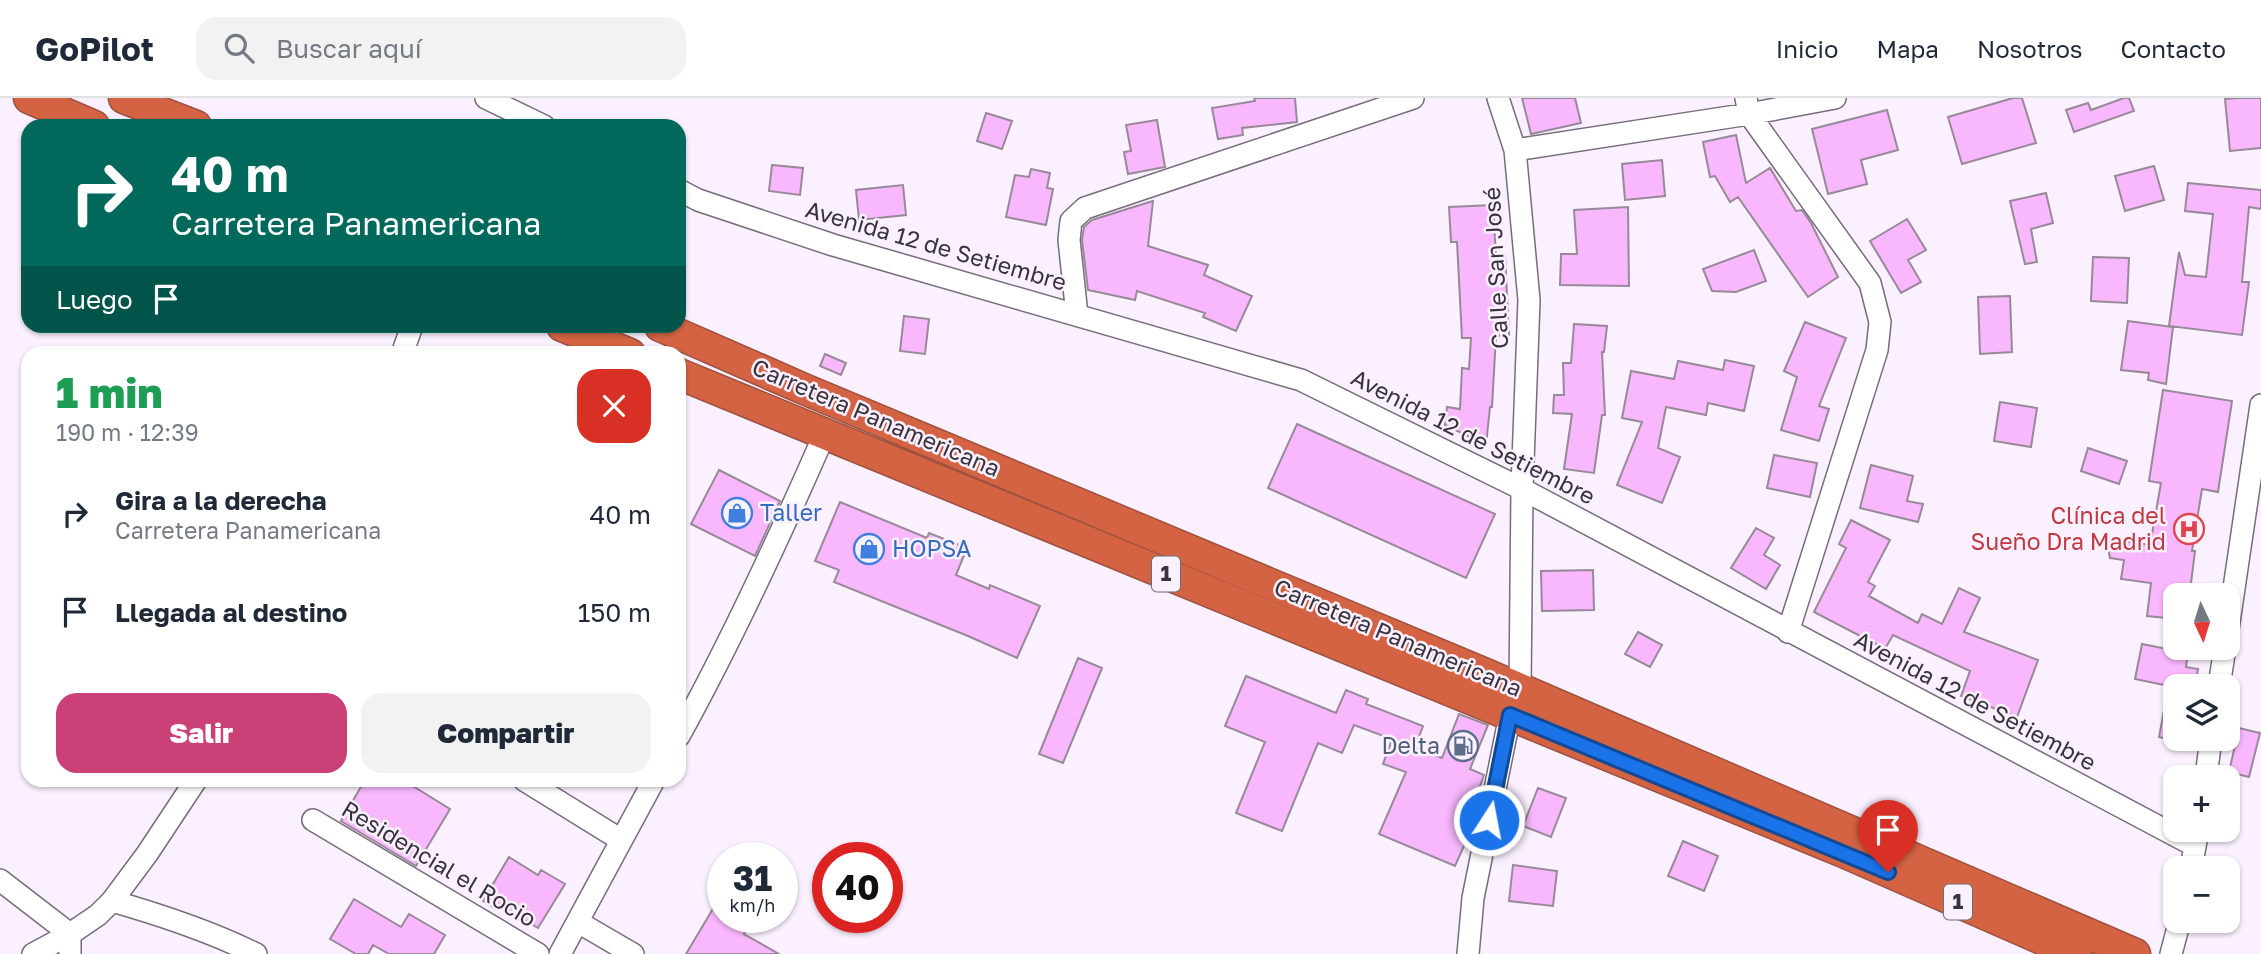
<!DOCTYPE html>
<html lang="es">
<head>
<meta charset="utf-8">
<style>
  :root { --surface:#fff; --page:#f2f2f3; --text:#1f2937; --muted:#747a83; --line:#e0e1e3; --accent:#ca4077 }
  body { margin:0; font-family:"Golos Text",sans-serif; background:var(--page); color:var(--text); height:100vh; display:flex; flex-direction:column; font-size:26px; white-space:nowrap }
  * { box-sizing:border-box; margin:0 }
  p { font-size:23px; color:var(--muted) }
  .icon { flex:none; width:38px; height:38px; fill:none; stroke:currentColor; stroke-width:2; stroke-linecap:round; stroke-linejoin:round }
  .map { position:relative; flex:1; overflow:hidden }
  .side { position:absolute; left:21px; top:248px; width:665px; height:441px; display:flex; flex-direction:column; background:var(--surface); border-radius:21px; box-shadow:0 2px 5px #0004 }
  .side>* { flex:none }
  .banner { position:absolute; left:21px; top:21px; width:665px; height:214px; border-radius:21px; box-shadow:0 2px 5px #0004; background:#00695c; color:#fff; overflow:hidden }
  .needle { width:46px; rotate:176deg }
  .tools { position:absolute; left:2163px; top:485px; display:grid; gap:14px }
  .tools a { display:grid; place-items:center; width:77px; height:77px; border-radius:14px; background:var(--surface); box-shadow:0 2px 5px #0004; font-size:35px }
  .speed { position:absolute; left:707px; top:744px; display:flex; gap:14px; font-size:35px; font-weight:700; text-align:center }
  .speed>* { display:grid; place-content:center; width:91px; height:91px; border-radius:50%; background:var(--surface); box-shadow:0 2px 5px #0004; line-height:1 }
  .speed small { font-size:18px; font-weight:400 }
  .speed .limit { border:10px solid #d22; background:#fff; color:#111 }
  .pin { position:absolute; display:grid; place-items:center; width:60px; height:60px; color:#fff; margin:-72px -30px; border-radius:50% 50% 50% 0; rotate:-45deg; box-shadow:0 0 7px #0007 }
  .pin .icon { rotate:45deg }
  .me { position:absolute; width:77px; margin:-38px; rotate:11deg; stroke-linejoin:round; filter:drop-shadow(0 0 5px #0008) }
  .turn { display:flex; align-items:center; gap:24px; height:147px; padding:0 35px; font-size:32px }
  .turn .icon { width:91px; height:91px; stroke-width:2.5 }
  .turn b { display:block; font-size:49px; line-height:60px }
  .then { display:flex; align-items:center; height:66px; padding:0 35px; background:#0003; gap:14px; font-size:26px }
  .round { display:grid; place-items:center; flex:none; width:74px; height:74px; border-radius:21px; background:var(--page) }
  .head { display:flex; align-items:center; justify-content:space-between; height:119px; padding:0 35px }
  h1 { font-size:42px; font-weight:800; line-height:52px; color:#1e9e55 }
  .primary-button { display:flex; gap:14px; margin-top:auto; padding:14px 35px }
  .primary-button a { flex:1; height:80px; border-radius:21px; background:var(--accent); color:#fff; font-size:28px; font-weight:800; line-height:80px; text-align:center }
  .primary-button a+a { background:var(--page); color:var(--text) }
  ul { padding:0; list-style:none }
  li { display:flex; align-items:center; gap:21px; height:98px; padding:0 35px }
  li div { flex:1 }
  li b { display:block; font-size:26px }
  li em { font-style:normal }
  header { display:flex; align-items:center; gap:42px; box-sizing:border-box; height:98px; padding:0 35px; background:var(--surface); border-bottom:2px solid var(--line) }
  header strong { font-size:33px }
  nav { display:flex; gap:38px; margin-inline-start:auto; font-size:24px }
  .search { width:490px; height:63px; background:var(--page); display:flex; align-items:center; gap:18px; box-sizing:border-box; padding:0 24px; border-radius:21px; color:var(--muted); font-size:26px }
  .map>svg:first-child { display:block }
</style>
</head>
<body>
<header>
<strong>GoPilot</strong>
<div class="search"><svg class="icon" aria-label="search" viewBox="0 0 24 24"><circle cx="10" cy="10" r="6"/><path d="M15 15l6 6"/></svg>Buscar aquí</div>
<nav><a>Inicio</a><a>Mapa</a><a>Nosotros</a><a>Contacto</a></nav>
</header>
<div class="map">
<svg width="2261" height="856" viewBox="0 0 2261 856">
  <rect width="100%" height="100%" fill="#fbf0ff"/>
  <path fill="#f9b7fd" stroke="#978998" stroke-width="2" d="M 1254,0 L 1295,0 L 1297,24 L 1242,30 L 1243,37 L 1218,41 L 1212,10 L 1255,3 Z
    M 1522,0 L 1575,0 L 1581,25 L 1531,36 Z
    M 2013,0 L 2022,0 L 2036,45 L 1962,66 L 1948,19 Z
    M 2124,0 L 2129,0 L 2134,13 L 2074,34 L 2066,12 L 2088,5 L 2091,12 Z
    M 2239,0 L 2261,0 L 2261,50 L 2230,53 L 2225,1 Z
    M 1887,12 L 1898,52 L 1861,62 L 1867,86 L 1828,96 L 1812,31 Z
    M 986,15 L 1012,23 L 1002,51 L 977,43 Z
    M 1157,22 L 1165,69 L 1128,76 L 1124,54 L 1131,53 L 1126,27 Z
    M 1736,37 L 1746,85 L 1770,70 L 1796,113 L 1802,112 L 1811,125 L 1838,179 L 1808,199 L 1738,99 L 1730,104 L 1715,78 L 1710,79 L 1703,44 Z
    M 1662,62 L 1665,98 L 1625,102 L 1622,66 Z
    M 772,67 L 803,70 L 800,97 L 769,93 Z
    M 2154,68 L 2164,102 L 2125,113 L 2115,78 Z
    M 1031,71 L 1050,75 L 1047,90 L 1053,91 L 1046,127 L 1006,119 L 1015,77 L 1029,79 Z
    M 2188,85 L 2261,92 L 2261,111 L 2249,109 L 2242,184 L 2249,184 L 2242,237 L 2169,228 L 2179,154 L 2185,177 L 2206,179 L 2213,116 L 2185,113 Z
    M 903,87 L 906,117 L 859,122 L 856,92 Z
    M 2046,95 L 2053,125 L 2031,131 L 2037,164 L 2025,166 L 2010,103 Z
    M 1153,103 L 1148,148 L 1208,167 L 1204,177 L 1252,198 L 1236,233 L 1203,219 L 1205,215 L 1137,193 L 1135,202 L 1088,192 L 1082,142 L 1084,129 L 1092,122 Z
    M 1493,107 L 1496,157 L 1505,157 L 1509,237 L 1496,238 L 1492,309 L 1490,309 L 1486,347 L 1445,327 L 1447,309 L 1460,311 L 1462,270 L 1469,271 L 1471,240 L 1462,240 L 1457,144 L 1451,144 L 1449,109 Z
    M 1628,109 L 1629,188 L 1560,187 L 1561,156 L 1577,156 L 1574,112 Z
    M 1907,121 L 1926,152 L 1908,162 L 1921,184 L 1901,195 L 1870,143 Z
    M 1754,152 L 1766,183 L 1736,194 L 1712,193 L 1703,171 Z
    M 2093,159 L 2129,160 L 2127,205 L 2091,203 Z
    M 2010,198 L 2012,254 L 1980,256 L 1978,199 Z
    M 904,218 L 929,221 L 925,256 L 900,253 Z
    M 2128,223 L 2173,229 L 2166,286 L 2148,282 L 2149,275 L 2121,272 Z
    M 1805,224 L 1846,240 L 1819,308 L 1829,311 L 1819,343 L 1781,332 L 1797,279 L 1784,273 Z
    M 1574,226 L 1607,228 L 1604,254 L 1602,254 L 1605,317 L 1602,317 L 1594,375 L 1564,371 L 1572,316 L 1553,315 L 1554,297 L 1564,297 L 1563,265 L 1571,265 Z
    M 825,256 L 846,265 L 841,277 L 820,268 Z
    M 1725,262 L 1754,268 L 1744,313 L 1708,305 L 1706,317 L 1666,309 L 1658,350 L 1680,359 L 1662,405 L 1617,387 L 1642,324 L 1622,320 L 1631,273 L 1674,281 L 1678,263 L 1723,272 Z
    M 2163,292 L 2232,303 L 2218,394 L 2202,391 L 2192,453 L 2195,453 L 2190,493 L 2170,490 L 2166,520 L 2147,518 L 2151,485 L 2121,481 L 2124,462 L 2110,460 L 2106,440 L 2150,447 L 2161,385 L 2149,383 Z
    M 2000,304 L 2037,310 L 2031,349 L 1994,343 Z
    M 1297,326 L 1495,416 L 1466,480 L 1268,390 Z
    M 2088,350 L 2127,363 L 2119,386 L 2081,373 Z
    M 1774,357 L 1817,365 L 1810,399 L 1767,390 Z
    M 1871,367 L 1913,378 L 1907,403 L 1923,406 L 1918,424 L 1860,410 Z
    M 719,372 L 780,403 L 755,458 L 691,426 Z
    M 840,404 L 927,440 L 929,435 L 967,450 L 956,477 L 989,491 L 990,487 L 1040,508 L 1017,560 L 968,538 L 834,484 L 839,472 L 815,463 Z
    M 1851,422 L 1890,442 L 1868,484 L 1875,488 L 1869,498 L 1918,525 L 1922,516 L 1942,526 L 1959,490 L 1980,500 L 1964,534 L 2038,562 L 2017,619 L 1961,598 L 1970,573 L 1893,537 L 1885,551 L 1814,514 L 1846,450 L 1839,446 Z
    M 1756,430 L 1774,440 L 1764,457 L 1780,467 L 1766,491 L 1731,470 Z
    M 1593,472 L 1594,512 L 1542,513 L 1541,473 Z
    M 1638,534 L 1662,547 L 1650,569 L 1625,556 Z
    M 2142,546 L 2188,555 L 2186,569 L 2198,571 L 2195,588 L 2169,588 L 2135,581 Z
    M 1078,560 L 1102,570 L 1063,665 L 1039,656 Z
    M 1246,578 L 1336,615 L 1346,592 L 1368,601 L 1366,606 L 1423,628 L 1415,650 L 1442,660 L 1459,616 L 1488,627 L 1470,671 L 1484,677 L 1474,705 L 1478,707 L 1476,721 L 1455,768 L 1379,736 L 1406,674 L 1383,666 L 1392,641 L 1354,627 L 1342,655 L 1318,645 L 1282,733 L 1236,715 L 1265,644 L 1225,628 Z
    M 2168,591 L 2175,591 L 2175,643 L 2159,639 Z
    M 2239,630 L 2260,635 L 2249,679 L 2229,674 Z
    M 365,682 L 403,682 L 450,711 L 416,768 L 341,723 Z
    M 1538,690 L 1566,700 L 1551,739 L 1523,728 Z
    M 1683,743 L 1718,758 L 1704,793 L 1668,778 Z
    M 509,759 L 538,777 L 541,772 L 565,786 L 538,830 L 499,807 L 496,811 L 483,803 Z
    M 1513,767 L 1557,773 L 1553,808 L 1509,803 Z
    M 723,794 L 723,819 L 736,819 L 749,826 L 744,836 L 779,856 L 686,856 Z
    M 354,801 L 401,829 L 409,816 L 445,837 L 434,856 L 389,856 L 373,847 L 368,856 L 356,856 L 330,841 Z"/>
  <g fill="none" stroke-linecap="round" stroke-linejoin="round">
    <g stroke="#776c7b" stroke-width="24">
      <path id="minor" d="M 486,0 L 544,28
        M 1498,0 L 1515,52 L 1529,202 L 1522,391 L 1520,591
        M 1746,0 L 1749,16 L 1870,185 L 1880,224 L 1877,252 L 1788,534
        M 1515,52 L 1749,16 L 1835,0
        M 679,92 L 698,102 L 833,147 L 1301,282 L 1522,391 L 2195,748
        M 1077,217 L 1069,142 L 1071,123 L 1085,110 L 1413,0
        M 402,256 L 412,228
        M 2228,531 L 2261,307
        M 2219,588 L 2225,550
        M 679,638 C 733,540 780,438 825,335
        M 2206,679 L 2211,640
        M 524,682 L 621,742
        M 313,722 L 538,856
        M 2191,770 L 2198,732
        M 0,782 L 70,836 L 33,856
        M 112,803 C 161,817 210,833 256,856
        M 578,824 L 633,856
        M 70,856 L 70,836 L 98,817 L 112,803 L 147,756 L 196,682
        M 560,856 L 654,682
        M 1468,856 L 1473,800 L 1510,617
        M 2171,856 L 2180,822"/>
    </g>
    <g stroke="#9d5240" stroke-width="33">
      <path id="highway" d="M 29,0 L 94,28
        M 124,0 L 196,28
        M 562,228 L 630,256
        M 660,228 L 804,291 L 1488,577 L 2135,856
        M 679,276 L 1841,753 L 2076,856"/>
    </g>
    <use href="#minor" stroke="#fff" stroke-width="21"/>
    <use href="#highway" stroke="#d46343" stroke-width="30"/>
  </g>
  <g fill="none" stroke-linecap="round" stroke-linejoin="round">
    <g stroke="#114b97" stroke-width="18">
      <path id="route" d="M 1489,722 L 1510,617 L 1888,774"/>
    </g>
    <use href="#route" stroke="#1a73e8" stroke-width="12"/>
  </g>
  <defs>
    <g id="shop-ring" transform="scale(1.575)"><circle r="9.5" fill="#fbf0ff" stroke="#3f7fe0" stroke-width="1.5"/><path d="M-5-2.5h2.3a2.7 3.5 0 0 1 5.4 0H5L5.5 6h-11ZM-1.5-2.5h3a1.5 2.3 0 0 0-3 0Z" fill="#3f7fe0"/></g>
    <g id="hospital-ring" transform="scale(1.575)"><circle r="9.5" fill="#fbf0ff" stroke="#e0444e" stroke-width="1.5"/><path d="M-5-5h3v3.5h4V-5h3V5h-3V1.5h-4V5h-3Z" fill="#e0444e"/></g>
    <g id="fuel-ring" transform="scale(1.575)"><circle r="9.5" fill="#fbf0ff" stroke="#5c6f8a" stroke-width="1.5"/><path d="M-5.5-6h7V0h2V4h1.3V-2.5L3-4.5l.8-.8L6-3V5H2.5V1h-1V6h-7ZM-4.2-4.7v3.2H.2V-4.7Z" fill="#5c6f8a"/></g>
  </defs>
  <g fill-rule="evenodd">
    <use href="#shop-ring" x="737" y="415"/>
    <use href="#hospital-ring" x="2189" y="431"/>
    <use href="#shop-ring" x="869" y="451"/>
    <use href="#fuel-ring" x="1463" y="648"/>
  </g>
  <g text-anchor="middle" stroke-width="5" stroke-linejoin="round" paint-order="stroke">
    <g fill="#fbf0ff" stroke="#726c75" stroke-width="2">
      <rect x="1152" y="458.5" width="28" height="35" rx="5"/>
      <rect x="1944" y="786.5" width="28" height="35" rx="5"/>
    </g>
    <g font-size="21" font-weight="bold" fill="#38333a">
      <text x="1166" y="483">1</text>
      <text x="1958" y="811">1</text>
    </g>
    <g font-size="23" fill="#38333a" stroke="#fbf0ff">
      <text transform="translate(936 148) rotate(16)" y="8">Avenida 12 de Setiembre</text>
      <text transform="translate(1496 170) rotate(-93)" y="8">Calle San José</text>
      <text transform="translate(876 320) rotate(23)" y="8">Carretera Panamericana</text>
      <text transform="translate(1473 339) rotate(27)" y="8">Avenida 12 de Setiembre</text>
      <text transform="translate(1398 540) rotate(23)" y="8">Carretera Panamericana</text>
      <text transform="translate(1975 603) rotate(28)" y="8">Avenida 12 de Setiembre</text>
      <text transform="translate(439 766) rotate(31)" y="8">Residencial el Rocio</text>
    </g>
    <g font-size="23" fill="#366cbe" stroke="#fbf0ff" text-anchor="start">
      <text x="760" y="423">Taller</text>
      <text x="892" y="459">HOPSA</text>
    </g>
    <g font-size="23" fill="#be3a42" stroke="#fbf0ff" text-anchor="end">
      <text x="2166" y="426">Clínica del<tspan x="2166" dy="26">Sueño Dra Madrid</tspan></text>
    </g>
    <g font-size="23" fill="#4e5e75" stroke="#fbf0ff" text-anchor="end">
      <text x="1440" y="656">Delta</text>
    </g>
  </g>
</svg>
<div class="tools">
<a><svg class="needle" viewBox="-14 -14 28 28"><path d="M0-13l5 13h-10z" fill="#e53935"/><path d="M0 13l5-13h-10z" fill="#747a83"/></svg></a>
<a><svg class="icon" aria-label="layers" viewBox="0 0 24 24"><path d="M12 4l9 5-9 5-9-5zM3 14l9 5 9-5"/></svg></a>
<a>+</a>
<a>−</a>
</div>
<div class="speed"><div>31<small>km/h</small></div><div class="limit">40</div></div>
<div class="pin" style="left:1888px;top:774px;background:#d93025"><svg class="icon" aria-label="arrive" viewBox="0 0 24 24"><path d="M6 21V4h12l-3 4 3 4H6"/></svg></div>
<svg class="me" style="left:1489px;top:722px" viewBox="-20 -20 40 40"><circle r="17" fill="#1a73e8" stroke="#fff" stroke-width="3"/><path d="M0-11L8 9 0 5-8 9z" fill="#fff"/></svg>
<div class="banner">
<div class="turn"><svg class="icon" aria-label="right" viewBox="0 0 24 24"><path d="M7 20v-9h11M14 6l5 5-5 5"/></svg><div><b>40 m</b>Carretera Panamericana</div></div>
<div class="then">Luego<svg class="icon" aria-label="arrive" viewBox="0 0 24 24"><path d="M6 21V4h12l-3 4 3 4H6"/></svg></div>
</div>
<section class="side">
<div class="head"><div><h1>1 min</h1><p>190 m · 12:39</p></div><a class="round" style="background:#d93025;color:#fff"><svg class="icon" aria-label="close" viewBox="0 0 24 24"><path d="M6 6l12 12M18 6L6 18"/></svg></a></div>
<ul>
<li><svg class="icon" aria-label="right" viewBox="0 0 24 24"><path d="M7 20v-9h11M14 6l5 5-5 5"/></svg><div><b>Gira a la derecha</b><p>Carretera Panamericana</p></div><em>40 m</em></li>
<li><svg class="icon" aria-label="arrive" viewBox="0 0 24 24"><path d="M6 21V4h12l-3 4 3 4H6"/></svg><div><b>Llegada al destino</b></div><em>150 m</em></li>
</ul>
<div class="primary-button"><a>Salir</a><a>Compartir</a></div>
</section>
</div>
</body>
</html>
